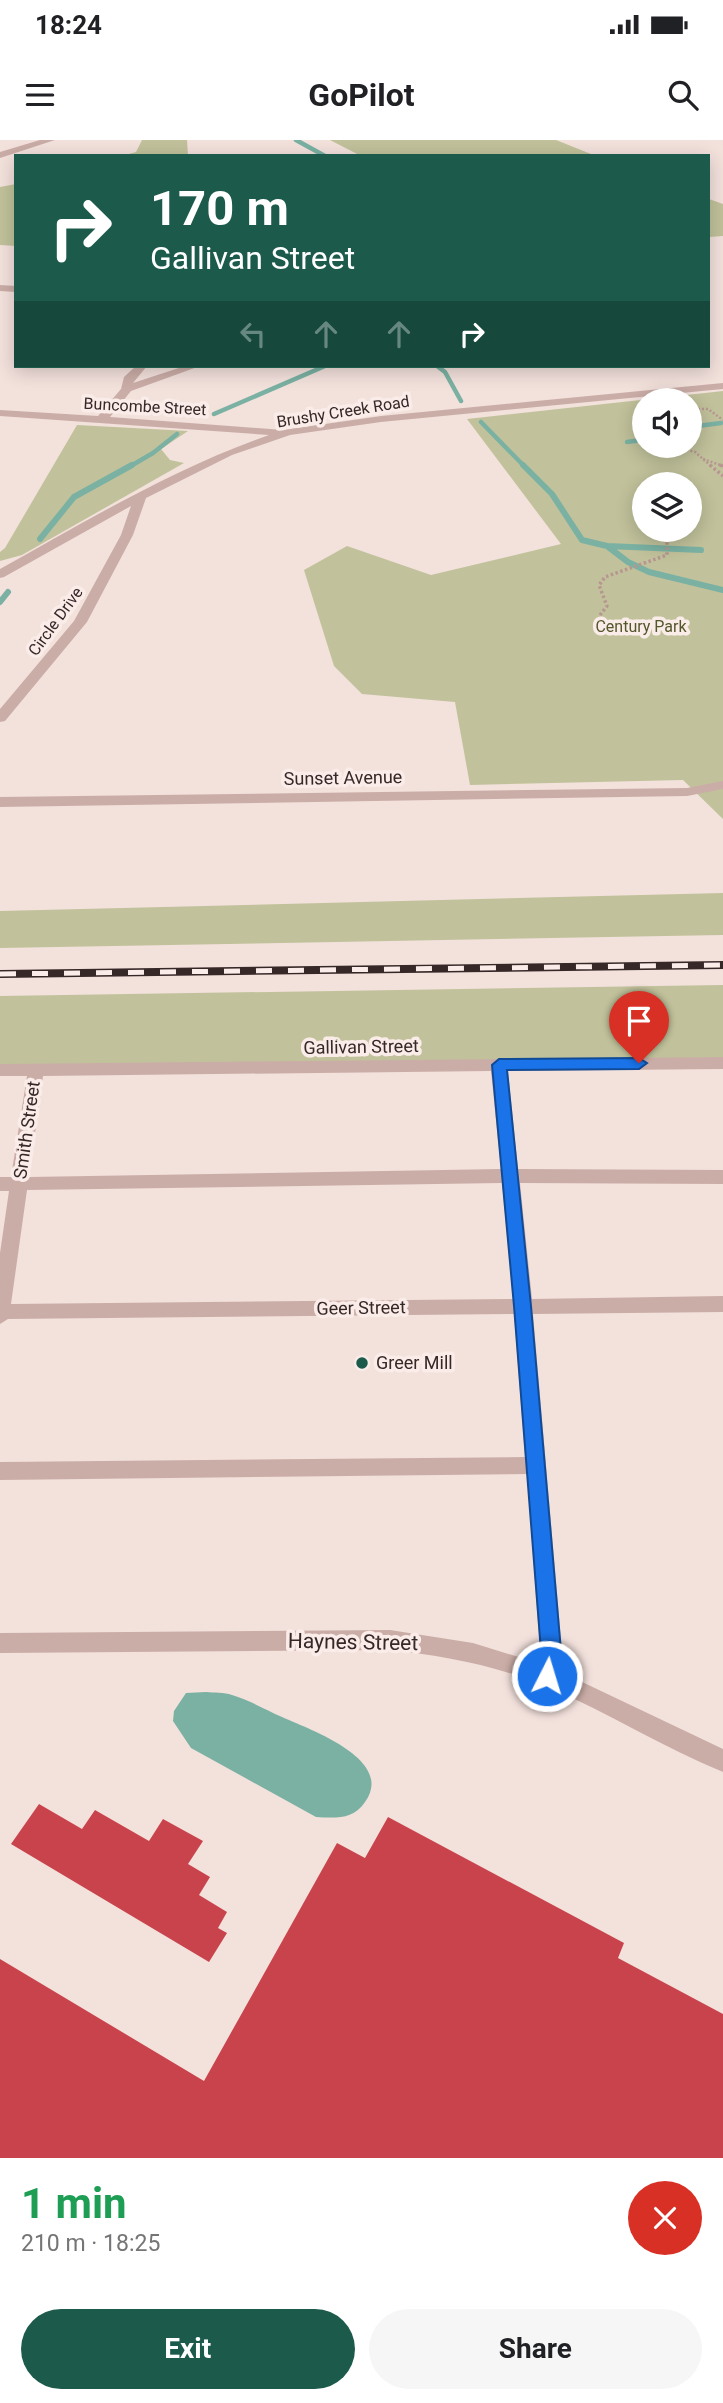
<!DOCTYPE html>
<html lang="en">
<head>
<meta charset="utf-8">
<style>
  :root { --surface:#fff; --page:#f6f6f6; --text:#202124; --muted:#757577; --accent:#1c5a4b }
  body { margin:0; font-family:Roboto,sans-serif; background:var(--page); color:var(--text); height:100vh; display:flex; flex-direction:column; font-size:26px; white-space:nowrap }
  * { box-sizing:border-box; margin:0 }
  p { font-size:23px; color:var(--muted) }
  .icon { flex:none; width:38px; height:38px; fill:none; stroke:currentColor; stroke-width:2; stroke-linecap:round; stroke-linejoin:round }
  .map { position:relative; height:2018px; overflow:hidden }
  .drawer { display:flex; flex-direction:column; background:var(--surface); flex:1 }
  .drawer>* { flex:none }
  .hud { position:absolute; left:14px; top:14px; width:696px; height:214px; border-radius:0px; box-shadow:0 4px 18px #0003; background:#1c5a4b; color:#fff; overflow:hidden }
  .fabs { position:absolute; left:632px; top:248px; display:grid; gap:14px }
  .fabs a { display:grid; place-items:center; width:70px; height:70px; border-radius:50%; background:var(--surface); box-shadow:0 4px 18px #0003; font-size:35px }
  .pin { position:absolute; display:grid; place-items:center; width:60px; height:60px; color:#fff; margin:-72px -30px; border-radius:50% 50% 50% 0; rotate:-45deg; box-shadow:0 0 7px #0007 }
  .pin .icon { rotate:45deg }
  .me { position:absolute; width:77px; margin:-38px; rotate:5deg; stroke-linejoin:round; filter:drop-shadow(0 0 5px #0008) }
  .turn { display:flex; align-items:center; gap:24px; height:147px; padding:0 21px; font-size:32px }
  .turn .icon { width:91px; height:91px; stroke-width:2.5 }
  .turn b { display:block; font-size:49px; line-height:60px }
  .lanes { display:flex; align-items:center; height:66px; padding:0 21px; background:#0003; justify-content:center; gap:35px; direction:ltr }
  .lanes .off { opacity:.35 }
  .round { display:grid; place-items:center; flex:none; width:74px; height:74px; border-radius:37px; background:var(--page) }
  .head { display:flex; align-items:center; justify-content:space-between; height:119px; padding:0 21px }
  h1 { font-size:42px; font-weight:700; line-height:52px; color:#1e9e55 }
  .cta { display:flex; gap:14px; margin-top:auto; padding:14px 21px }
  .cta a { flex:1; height:80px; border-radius:42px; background:var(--accent); color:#fff; font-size:28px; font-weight:700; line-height:80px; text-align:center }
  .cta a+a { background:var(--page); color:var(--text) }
  .status { display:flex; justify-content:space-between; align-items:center; height:49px; padding:0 35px; background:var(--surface); direction:ltr }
  .status svg { height:19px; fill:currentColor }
  header { display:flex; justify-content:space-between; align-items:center; height:91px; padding:0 21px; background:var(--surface); font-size:32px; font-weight:700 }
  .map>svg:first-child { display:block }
</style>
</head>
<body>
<div class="status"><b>18:24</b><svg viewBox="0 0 49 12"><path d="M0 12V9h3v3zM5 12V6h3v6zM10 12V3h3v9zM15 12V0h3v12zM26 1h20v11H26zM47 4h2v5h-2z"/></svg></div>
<header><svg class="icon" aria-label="menu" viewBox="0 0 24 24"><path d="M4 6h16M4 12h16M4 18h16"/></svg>GoPilot<svg class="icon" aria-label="search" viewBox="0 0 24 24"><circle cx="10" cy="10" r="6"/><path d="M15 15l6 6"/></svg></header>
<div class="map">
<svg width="723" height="2018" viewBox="0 0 723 2018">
  <rect width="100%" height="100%" fill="#f3e1dc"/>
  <path fill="#c1c29b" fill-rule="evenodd" d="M 142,0 L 187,0 L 188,16 L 122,16 L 136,12 Z
    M 330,0 L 556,0 L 596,16 L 361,16 Z
    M 16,44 L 16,106 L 0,105 L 0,47 Z
    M 709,59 L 723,64 L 723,96 L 709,97 Z
    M 723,251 L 723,679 L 683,640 L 470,645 L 455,562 L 362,554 L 334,526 L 304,430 L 347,406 L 431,435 L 561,404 L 467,279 ZM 644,261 L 690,261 L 690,306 L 644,306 ZM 644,345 L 690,345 L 690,390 L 644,390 Z
    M 77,285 L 188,291 L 161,309 L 170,320 L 184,323 L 22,415 L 0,421 L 0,412 L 5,408 Z
    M 723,753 L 723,795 L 0,808 L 0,771 Z
    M 723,845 L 723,923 L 0,925 L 0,856 Z"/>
  <path fill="#7ab1a2" d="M 206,1552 C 214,1553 224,1552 232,1555 C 249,1560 266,1570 282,1577 C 308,1589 396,1619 365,1662 C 353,1680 335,1678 316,1677 L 191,1608 L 173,1581 L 174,1571 L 186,1553 Z"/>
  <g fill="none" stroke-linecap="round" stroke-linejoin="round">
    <path stroke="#7ab1a2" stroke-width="4.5" d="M 296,0 L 325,16
      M 437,226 L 445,232 L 461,261
      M 214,274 L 325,226
      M 481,282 L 525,327
      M 690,287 L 721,283
      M 627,302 L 642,300
      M 129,327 L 153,313 L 177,294"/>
    <path stroke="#7ab1a2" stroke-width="6" d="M 523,325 L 552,354 L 582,400 L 607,406 L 628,422 L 649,432 L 723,450
      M 40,399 L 74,357 L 132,325
      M 607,406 L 701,410
      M 0,462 L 8,452"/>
  </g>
  <path fill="#c9434c" d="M 39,1664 L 82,1689 L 95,1670 L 149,1701 L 163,1679 L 203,1701 L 188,1724 L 210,1737 L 199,1755 L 227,1772 L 218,1788 L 227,1793 L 209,1822 L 11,1704 Z
    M 388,1677 L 624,1803 L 618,1818 L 723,1874 L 723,2018 L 0,2018 L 0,1819 L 204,1941 L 337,1703 L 365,1718 Z"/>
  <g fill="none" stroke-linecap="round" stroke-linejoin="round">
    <path stroke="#b79691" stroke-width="2.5" stroke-dasharray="2 2" stroke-linecap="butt" d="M 690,269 L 708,269 L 723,280
      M 671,306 L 695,312 L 712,327
      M 703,319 L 723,326"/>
    <path stroke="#b79691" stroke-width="3.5" stroke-dasharray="2.5 2.5" stroke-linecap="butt" d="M 710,325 L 723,336
      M 720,325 L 723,326
      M 600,475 L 607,466 L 599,445 L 605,437 L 667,415 L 667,400 L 657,390"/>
    <path fill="#cbada7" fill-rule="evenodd" d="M 40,0 L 55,0 L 0,18 L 0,12 Z
      M 0,145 L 16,146 L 16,152 L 0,151 Z
      M 136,226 L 147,226 L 133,243 L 185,226 L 200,226 L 131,251 L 110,277 L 283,290 L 381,276 L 723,243 L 723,249 L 381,282 L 290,295 L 232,315 L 146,358 L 133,395 L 87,482 L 5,581 L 0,582 L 0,569 L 74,481 L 121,395 L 131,366 L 4,437 L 0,438 L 0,429 C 88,380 174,328 269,295 L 0,276 L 0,270 L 98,276 L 121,249 L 124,237 Z
      M 723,641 L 723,649 L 687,656 L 0,667 L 0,657 L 687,648 Z
      M 723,917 L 723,929 L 508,931 L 518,1029 L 723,1030 L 723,1044 L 520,1043 L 532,1159 L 723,1156 L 723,1172 L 533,1174 L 562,1511 L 559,1531 L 723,1609 L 723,1632 C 664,1608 609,1573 550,1548 C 499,1526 445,1516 390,1510 L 0,1513 L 0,1493 L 390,1490 L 473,1503 L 538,1523 L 540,1511 L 527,1334 L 0,1340 L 0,1322 L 525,1317 L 514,1174 L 8,1179 L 0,1184 L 0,1113 L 9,1051 L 0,1051 L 0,1037 L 11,1037 L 27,936 L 0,936 L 0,924 ZM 491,931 L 501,1029 L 29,1037 L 43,936 ZM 502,1043 L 513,1159 L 11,1164 L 27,1050 Z"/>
    <g stroke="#372828" stroke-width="8">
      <path id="rail" d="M 0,834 L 723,825"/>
    </g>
    <use href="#rail" stroke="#faece8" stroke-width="5" stroke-dasharray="16" stroke-linecap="butt"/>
  </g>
  <path fill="#1a73e8" stroke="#114b97" stroke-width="2" d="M 639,918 L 647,923 L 639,929 L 507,930 L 531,1166 L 561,1511 L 554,1543 L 547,1545 L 540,1543 L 537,1536 L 541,1511 L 514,1166 L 492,925 L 499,919 Z"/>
  <circle fill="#1c5a4b" stroke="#faece8" stroke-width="2.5" cx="362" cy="1223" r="7"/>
  <g text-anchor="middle" stroke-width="7" stroke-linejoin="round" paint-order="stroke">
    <g font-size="16" fill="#372828" stroke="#faece8">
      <text transform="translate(145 266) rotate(3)" y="6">Buncombe Street</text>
      <text transform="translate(343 271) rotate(-9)" y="6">Brushy Creek Road</text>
      <text transform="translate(55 481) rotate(-54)" y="6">Circle Drive</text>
    </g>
    <g font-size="16" fill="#54562b" stroke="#faece8">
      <text x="641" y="492">Century Park</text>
    </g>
    <g font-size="18" fill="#372828" stroke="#faece8">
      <text transform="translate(343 638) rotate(-1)" y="6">Sunset Avenue</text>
      <text transform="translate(361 907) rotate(-1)" y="6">Gallivan Street</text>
      <text transform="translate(27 990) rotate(-82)" y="6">Smith Street</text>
      <text transform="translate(361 1168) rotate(-1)" y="6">Geer Street</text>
    </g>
    <g font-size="18" fill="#372828" stroke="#faece8" text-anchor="start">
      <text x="376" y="1229">Greer Mill</text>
    </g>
    <g font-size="21" fill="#372828" stroke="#faece8">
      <text transform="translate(353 1502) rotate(1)" y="7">Haynes Street</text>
    </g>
  </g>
</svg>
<div class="fabs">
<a><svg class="icon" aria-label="sound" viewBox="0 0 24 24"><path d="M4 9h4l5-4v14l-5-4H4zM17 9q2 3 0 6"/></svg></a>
<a><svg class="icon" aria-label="layers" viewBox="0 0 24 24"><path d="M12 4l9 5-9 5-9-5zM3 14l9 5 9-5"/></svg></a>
</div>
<div class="pin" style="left:639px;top:923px;background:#d93025"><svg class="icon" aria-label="arrive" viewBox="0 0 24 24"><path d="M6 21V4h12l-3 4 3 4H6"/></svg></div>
<svg class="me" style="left:547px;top:1536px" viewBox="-20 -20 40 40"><circle r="17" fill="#1a73e8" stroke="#fff" stroke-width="3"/><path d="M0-11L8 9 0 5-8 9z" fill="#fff"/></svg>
<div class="hud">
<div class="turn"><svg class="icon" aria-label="right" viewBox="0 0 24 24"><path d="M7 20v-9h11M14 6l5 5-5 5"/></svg><div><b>170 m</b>Gallivan Street</div></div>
<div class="lanes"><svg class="icon off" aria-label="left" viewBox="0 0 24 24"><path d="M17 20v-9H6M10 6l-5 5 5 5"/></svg><svg class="icon off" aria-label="ahead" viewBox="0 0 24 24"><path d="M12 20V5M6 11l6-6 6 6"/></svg><svg class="icon off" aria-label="ahead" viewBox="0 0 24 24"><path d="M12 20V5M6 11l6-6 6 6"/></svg><svg class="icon" aria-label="right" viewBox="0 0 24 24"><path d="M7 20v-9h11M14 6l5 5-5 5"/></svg></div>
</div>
</div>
<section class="drawer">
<div class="head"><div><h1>1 min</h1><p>210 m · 18:25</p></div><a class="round" style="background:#d93025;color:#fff"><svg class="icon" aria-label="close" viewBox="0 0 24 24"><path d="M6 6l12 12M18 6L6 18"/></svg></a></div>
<div class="cta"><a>Exit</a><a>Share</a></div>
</section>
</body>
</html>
